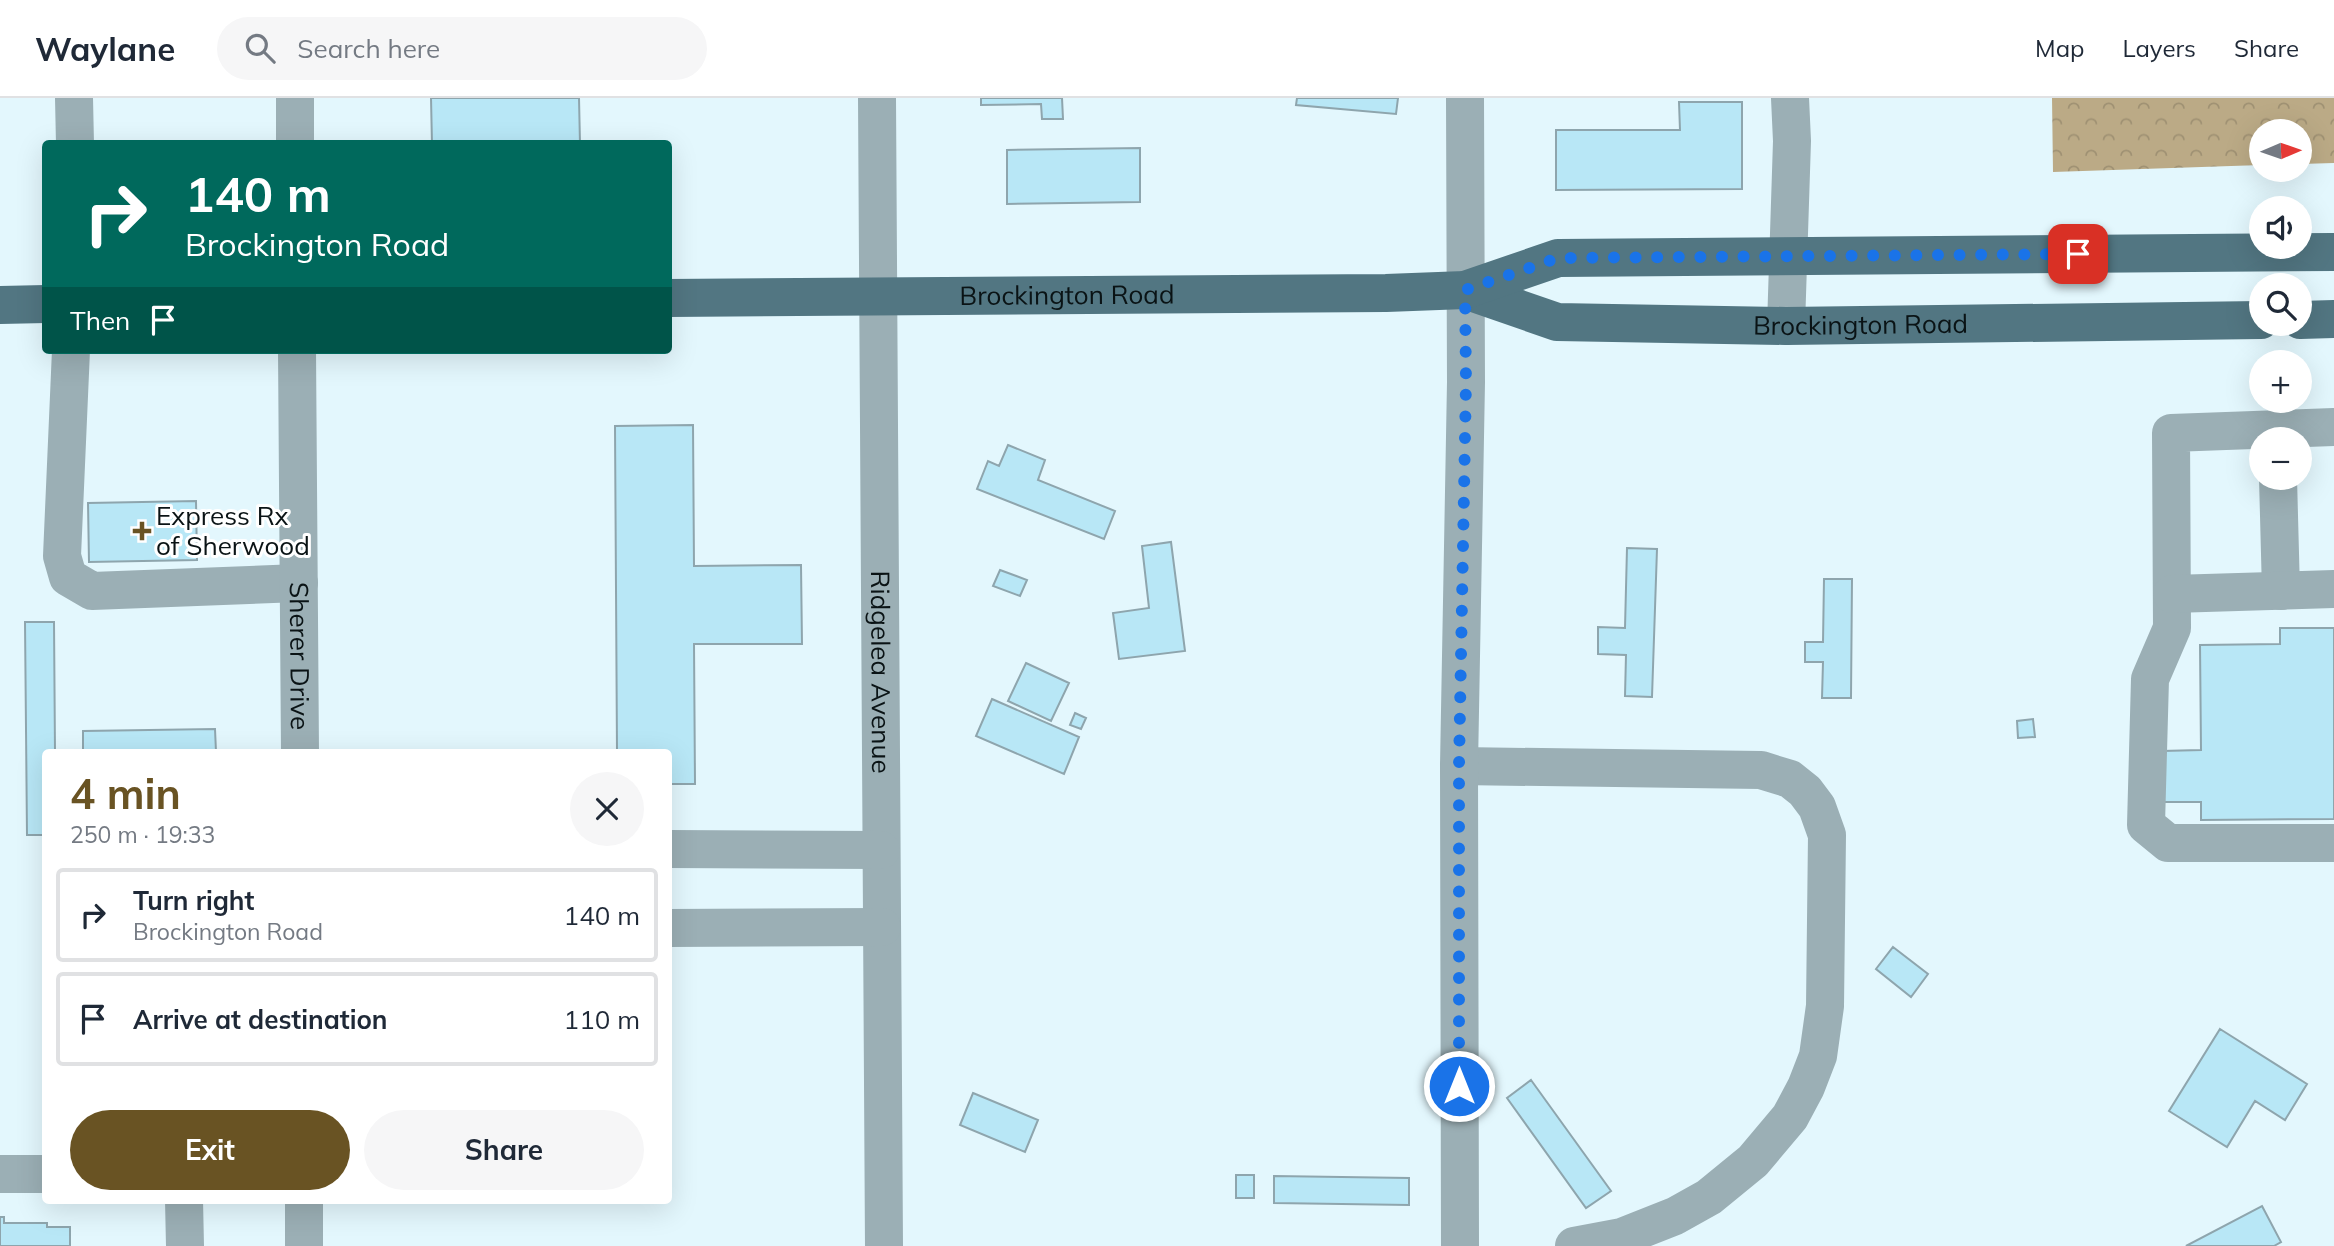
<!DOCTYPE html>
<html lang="en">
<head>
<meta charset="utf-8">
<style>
  :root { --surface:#fff; --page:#f6f6f7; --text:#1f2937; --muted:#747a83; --line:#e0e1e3; --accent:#695323 }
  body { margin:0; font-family:Mulish,sans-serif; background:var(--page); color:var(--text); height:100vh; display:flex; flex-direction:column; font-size:26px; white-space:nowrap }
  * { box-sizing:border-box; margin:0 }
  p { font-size:23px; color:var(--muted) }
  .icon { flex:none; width:38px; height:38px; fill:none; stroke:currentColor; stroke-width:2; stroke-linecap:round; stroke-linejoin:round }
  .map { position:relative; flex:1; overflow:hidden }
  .side { position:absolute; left:42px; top:651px; width:630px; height:455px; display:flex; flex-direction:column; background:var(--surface); border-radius:7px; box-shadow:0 7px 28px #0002 }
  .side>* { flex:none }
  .top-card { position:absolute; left:42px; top:42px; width:630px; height:214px; border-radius:7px; box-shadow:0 7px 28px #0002; background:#00695c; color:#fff; overflow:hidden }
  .needle { width:46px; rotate:88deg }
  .tools { position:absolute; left:2249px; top:21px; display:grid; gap:14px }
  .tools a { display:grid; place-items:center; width:63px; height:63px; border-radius:50%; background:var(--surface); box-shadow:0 7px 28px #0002; font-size:35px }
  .pin { position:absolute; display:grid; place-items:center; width:60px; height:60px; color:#fff; margin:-30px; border-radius:14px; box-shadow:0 4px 10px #0006 }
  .me { position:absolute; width:77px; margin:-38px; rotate:0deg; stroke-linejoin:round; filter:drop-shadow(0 0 5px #0008) }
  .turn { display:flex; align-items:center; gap:24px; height:147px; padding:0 28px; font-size:32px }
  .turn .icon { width:91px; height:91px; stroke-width:2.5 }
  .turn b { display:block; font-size:49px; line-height:60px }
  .then { display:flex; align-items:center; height:66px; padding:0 28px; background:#0003; gap:14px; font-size:26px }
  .round { display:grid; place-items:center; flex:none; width:74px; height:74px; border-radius:37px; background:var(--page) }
  .overview { display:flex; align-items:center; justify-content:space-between; height:119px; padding:0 28px }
  h1 { font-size:42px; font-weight:700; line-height:52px; color:var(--accent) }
  .cta { display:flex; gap:14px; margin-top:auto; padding:14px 28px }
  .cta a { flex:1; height:80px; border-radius:42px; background:var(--accent); color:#fff; font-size:28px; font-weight:700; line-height:80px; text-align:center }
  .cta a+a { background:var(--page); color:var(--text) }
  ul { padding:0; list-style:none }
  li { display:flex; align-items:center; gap:21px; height:94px; margin:0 14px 10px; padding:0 14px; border:4px solid var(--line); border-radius:7px }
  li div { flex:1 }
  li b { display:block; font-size:26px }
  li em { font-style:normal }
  header { display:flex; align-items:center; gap:42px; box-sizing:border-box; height:98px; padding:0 35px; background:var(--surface); border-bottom:2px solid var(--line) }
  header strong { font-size:33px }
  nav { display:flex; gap:38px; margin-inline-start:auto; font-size:24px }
  .search { width:490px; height:63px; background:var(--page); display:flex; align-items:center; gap:18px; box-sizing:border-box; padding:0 24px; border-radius:38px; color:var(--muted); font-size:26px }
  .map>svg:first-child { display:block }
</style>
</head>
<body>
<header>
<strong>Waylane</strong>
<div class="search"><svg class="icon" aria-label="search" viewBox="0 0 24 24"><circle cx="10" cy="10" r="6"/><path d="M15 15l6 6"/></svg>Search here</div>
<nav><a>Map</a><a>Layers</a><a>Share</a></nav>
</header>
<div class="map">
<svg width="2334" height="1148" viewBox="0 0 2334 1148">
  <defs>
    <pattern id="forest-crowns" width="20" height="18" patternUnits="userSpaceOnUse" patternTransform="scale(1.75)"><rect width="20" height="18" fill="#bbaa86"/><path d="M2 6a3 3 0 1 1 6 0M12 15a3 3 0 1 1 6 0" fill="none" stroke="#9f9173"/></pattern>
  </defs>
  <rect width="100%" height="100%" fill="#e3f7fd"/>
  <path fill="url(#forest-crowns)" d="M 2052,0 L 2334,0 L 2334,65 L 2300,66 L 2300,33 L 2261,33 L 2261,67 L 2053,74 Z"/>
  <path fill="#b8e7f6" stroke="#8ea5ad" stroke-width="2" d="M 431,0 L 579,0 L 580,46 L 432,46 Z
    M 981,0 L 1062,0 L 1063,21 L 1042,21 L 1041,6 L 981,7 Z
    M 1297,0 L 1398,0 L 1396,16 L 1296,7 Z
    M 1679,4 L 1742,4 L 1742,91 L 1556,92 L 1556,32 L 1680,32 Z
    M 1140,50 L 1140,104 L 1007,106 L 1007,52 Z
    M 693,327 L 694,468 L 801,467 L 802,546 L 694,546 L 695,686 L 668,686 L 668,654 L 617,654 L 615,328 Z
    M 1008,347 L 1045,362 L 1038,382 L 1115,413 L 1104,441 L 977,391 L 988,363 L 999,368 Z
    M 196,403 L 197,462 L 89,464 L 88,405 Z
    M 1171,444 L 1185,553 L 1119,561 L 1113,515 L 1149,510 L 1142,448 Z
    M 1627,450 L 1657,451 L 1652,599 L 1625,598 L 1626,557 L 1598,556 L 1598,529 L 1625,530 Z
    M 1000,472 L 1027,482 L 1020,498 L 993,488 Z
    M 1824,481 L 1852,481 L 1851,600 L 1822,600 L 1823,564 L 1805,564 L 1805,544 L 1823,544 Z
    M 25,524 L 54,524 L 55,654 L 46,654 L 46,737 L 27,737 Z
    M 2280,530 L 2334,530 L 2334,721 L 2201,722 L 2201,704 L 2164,704 L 2162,653 L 2201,652 L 2200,547 L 2280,546 Z
    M 1026,565 L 1069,585 L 1051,623 L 1008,603 Z
    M 992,601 L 1079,639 L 1064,676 L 976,638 Z
    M 1075,615 L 1086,620 L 1081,631 L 1070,627 Z
    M 2033,621 L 2035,639 L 2018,640 L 2017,623 Z
    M 215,631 L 216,654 L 83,654 L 83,633 Z
    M 1893,849 L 1928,876 L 1911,899 L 1876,871 Z
    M 2220,931 L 2307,986 L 2285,1022 L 2255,1003 L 2227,1049 L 2169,1013 Z
    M 1531,982 L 1611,1093 L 1586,1110 L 1507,1000 Z
    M 973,995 L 1038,1022 L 1025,1054 L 960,1027 Z
    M 1236,1077 L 1254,1077 L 1254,1100 L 1236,1100 Z
    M 1274,1078 L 1409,1080 L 1409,1107 L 1274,1105 Z
    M 2262,1108 L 2281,1144 L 2274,1148 L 2186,1148 Z
    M 0,1119 L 4,1119 L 4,1125 L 47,1125 L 47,1129 L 70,1129 L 70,1148 L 0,1148 Z"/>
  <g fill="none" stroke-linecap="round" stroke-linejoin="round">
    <g stroke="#9bafb5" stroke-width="38">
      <path d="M 74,0 L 75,46"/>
      <path d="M 295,0 L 295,46"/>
      <path id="s1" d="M 877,0 L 884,1148"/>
      <path d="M 1786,228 L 1792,43 L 1790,0"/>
      <path d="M 71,252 L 62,458 L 68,479 L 92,493 L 299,485"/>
      <path id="s2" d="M 297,252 L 300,654"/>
      <path d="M 2334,329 L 2171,335 L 2172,530 L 2150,581 L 2146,727 L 2168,745 L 2334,745"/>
      <path d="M 2278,380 L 2281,493"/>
      <path d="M 2172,496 L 2334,491"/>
      <path d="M 1459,668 L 1761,672 L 1790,681 L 1805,693 L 1817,709 L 1827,737 L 1825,908 L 1818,958 L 1806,989 L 1790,1019 L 1753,1063 L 1709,1099 L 1675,1118 L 1622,1139 L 1574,1148"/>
      <path d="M 668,751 L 881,752"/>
      <path d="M 668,830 L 882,829"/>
      <path d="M 0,1076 L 46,1076"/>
      <path d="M 184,1102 L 185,1148"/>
      <path d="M 304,1102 L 304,1148"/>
      <path d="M 1460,1148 L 1459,668 L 1466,284 L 1465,0"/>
    </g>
    <g stroke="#527682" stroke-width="38">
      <path id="s3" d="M 1465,192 L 1557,224 L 1786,228 L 2261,222"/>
      <path id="s4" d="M 668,200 L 1386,195 L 1465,192 L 1558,160 L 2334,154"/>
      <path d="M 0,207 L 46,206"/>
      <path d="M 2300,222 L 2334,221"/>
    </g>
  </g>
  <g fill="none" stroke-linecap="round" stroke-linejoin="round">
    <path stroke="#1a73e8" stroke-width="12" stroke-dasharray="0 21.6" d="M 1459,988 L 1459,668 L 1466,284 L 1465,192 L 1558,160 L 2078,156"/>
  </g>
  <path fill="#695323" stroke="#fff" stroke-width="2.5" d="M138.5 422.5h7v7h7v7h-7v7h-7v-7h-7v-7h7z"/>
  <g text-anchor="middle" stroke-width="6" stroke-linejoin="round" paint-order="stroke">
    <g font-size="26" fill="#0a1315" stroke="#fff">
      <text dy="9" stroke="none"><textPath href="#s4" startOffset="399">Brockington Road</textPath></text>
      <text dy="9" stroke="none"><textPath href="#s3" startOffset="401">Brockington Road</textPath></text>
      <text dy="9" stroke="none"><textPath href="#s2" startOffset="306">Sherer Drive</textPath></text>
      <text dy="9" stroke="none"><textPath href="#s1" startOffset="574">Ridgelea Avenue</textPath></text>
    </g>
    <g font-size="26" fill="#0a1315" stroke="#fff" text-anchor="start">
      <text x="156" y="427">Express Rx<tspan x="156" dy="30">of Sherwood</tspan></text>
    </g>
  </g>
</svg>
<div class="tools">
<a><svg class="needle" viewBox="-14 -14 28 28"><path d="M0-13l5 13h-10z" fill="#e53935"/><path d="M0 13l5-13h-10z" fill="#747a83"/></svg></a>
<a><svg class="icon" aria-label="sound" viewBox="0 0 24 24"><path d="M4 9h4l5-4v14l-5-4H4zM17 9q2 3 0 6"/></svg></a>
<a><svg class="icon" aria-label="search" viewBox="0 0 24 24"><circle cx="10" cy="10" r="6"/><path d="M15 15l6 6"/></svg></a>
<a>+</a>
<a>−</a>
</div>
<div class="pin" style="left:2078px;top:156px;background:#d93025"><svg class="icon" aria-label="arrive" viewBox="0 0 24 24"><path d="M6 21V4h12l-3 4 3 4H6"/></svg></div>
<svg class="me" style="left:1459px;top:988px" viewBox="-20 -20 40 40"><circle r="17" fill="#1a73e8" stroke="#fff" stroke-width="3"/><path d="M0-11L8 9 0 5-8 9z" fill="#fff"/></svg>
<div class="top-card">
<div class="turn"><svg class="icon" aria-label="right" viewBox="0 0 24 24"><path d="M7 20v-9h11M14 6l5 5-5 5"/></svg><div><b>140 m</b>Brockington Road</div></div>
<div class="then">Then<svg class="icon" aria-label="arrive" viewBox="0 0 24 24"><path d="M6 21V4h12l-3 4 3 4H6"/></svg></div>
</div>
<section class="side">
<div class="overview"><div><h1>4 min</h1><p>250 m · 19:33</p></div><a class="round"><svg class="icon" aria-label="close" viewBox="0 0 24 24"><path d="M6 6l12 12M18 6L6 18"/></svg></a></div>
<ul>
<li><svg class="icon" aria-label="right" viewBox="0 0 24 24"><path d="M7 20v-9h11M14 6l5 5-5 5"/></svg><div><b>Turn right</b><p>Brockington Road</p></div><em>140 m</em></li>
<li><svg class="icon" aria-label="arrive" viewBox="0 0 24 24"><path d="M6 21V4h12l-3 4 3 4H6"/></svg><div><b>Arrive at destination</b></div><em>110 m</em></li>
</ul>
<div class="cta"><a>Exit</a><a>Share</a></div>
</section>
</div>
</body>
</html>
